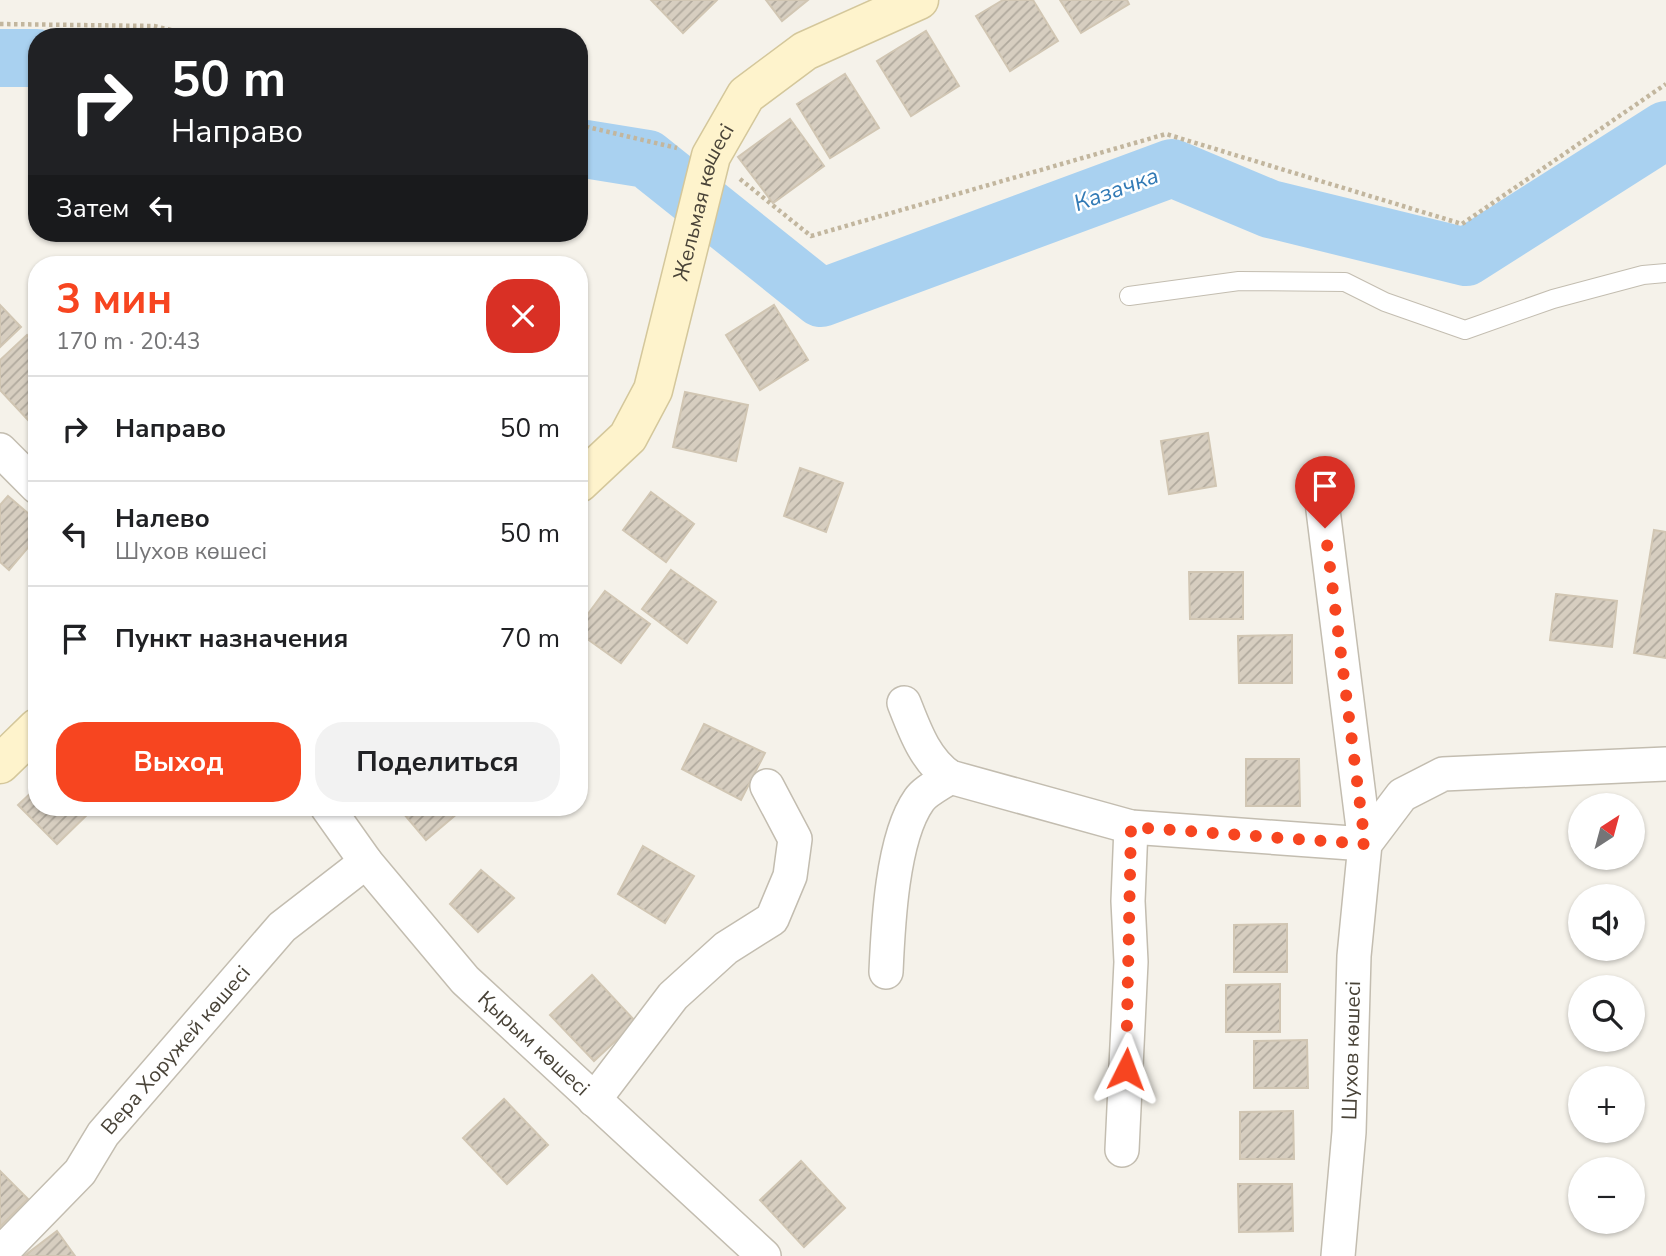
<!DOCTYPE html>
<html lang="ru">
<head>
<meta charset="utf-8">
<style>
  :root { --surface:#fff; --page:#f2f2f2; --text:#202124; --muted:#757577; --line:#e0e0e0; --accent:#f74520 }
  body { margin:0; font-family:"Nunito Sans",sans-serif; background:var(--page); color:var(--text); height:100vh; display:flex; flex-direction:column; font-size:26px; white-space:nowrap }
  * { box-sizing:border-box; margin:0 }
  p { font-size:23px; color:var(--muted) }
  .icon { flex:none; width:38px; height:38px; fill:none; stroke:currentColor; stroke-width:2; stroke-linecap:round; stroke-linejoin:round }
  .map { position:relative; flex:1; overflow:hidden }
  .panel { position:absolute; left:28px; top:256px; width:560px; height:560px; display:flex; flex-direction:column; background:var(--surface); border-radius:28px; box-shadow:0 2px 5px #0004 }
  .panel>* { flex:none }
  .hud { position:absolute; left:28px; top:28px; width:560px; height:214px; border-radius:28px; box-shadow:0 2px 5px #0004; background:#202124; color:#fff; overflow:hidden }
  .needle { width:46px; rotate:36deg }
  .tools { position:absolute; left:1568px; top:793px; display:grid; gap:14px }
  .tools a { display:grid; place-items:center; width:77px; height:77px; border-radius:50%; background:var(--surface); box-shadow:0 2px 5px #0004; font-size:35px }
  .pin { position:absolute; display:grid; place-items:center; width:60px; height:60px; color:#fff; margin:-72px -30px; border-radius:50% 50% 50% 0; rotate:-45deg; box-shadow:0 0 7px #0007 }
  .pin .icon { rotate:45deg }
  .me { position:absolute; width:77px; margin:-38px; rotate:3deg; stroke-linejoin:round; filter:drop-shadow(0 0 5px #0008) }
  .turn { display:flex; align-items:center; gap:24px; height:147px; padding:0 28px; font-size:32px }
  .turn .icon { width:91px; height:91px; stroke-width:2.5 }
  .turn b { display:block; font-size:49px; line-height:60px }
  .then { display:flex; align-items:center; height:66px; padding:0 28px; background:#0003; gap:14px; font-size:26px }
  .round { display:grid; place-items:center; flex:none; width:74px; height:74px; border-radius:28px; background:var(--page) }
  .summary { display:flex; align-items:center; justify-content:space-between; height:119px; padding:0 28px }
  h1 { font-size:42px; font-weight:700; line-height:52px; color:var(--accent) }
  .action { display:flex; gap:14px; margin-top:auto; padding:14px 28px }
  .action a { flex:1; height:80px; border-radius:28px; background:var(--accent); color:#fff; font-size:28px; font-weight:700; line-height:80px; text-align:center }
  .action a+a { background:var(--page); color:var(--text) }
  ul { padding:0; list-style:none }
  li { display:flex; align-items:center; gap:21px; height:105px; padding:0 28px; border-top:2px solid var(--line) }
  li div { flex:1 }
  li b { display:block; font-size:26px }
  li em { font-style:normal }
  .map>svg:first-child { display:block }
</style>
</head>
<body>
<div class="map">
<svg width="1666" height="1256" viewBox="0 0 1666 1256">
  <defs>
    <pattern id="building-hatch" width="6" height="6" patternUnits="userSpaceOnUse" patternTransform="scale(1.75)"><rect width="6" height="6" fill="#d7cec0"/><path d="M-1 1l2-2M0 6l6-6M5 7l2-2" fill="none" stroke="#b0a99d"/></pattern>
  </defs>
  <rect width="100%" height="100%" fill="#f5f2ea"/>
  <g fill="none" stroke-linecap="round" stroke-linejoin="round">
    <path stroke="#a9d1f0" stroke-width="58" d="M 0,58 L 37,58
      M 579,148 L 647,159 L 821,298 L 1172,168 L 1270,209 L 1466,257 L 1666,130"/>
  </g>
  <path fill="url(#building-hatch)" stroke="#d1c6b3" stroke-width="2" d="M 651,0 L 717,0 L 683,33 Z
    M 766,0 L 808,0 L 782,21 Z
    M 1003,0 L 1033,0 L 1058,41 L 1010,71 L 976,16 Z
    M 1060,0 L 1127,0 L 1129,4 L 1081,33 Z
    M 926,31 L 959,86 L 911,116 L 877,61 Z
    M 845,74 L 879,128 L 830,158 L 797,104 Z
    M 790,119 L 824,166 L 773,203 L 738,157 Z
    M 0,305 L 21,327 L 0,347 Z
    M 774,305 L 808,360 L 760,390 L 726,335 Z
    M 27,335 L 37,346 L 37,414 L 29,421 L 0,390 L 0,360 Z
    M 685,392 L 748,405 L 736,461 L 673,447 Z
    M 1208,433 L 1216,486 L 1169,494 L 1161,441 Z
    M 800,468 L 843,483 L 826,532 L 784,516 Z
    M 651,492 L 694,524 L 666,562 L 623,530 Z
    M 8,496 L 37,521 L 37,537 L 9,570 L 0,562 L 0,505 Z
    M 1654,530 L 1666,532 L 1666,658 L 1634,653 Z
    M 671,570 L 716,602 L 687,643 L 642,609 Z
    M 1189,572 L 1243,572 L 1243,619 L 1190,619 Z
    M 605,591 L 650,624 L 621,663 L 579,633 L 579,626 Z
    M 1556,594 L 1617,601 L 1612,647 L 1550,640 Z
    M 1292,635 L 1292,683 L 1239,683 L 1238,636 Z
    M 704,724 L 765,753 L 741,800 L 682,769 Z
    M 1246,759 L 1299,759 L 1300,806 L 1246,806 Z
    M 37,787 L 37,807 L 89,807 L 92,810 L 57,844 L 18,805 Z
    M 398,807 L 465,807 L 426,840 Z
    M 643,846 L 694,876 L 665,923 L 618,894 Z
    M 481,870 L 514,898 L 478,932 L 450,904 Z
    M 1287,924 L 1287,972 L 1234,972 L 1234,925 Z
    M 592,975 L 636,1022 L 594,1061 L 550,1015 Z
    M 1280,984 L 1280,1032 L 1226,1032 L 1226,985 Z
    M 1307,1040 L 1308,1088 L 1254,1088 L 1254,1041 Z
    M 504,1099 L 548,1145 L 507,1184 L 463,1138 Z
    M 1293,1111 L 1294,1159 L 1240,1159 L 1240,1112 Z
    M 801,1161 L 845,1208 L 804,1247 L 760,1200 Z
    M 0,1171 L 28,1199 L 0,1227 Z
    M 1238,1184 L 1292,1184 L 1293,1231 L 1239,1232 Z
    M 57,1231 L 75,1256 L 24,1256 Z"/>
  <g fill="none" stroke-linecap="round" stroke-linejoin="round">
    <g stroke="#c3bdb0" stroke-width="20">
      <path id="lane" d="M 1129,296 L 1239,281 L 1345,282 L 1385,302 L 1465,330 L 1553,299 L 1643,275 L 1666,273"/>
    </g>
    <g stroke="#c3bdb0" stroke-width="36">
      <g id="street">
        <path d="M 0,450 L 37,487"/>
        <path d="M 904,703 C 915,731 925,760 950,777 L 1131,827 L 1365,844 L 1322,502"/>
        <path id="s1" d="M 327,807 L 366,862 L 465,980 L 764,1256"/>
        <path d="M 886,972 C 888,926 892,838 919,800 C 925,791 940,784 950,777"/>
        <path d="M 594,1100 L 673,996 L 726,948 L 772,919 L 790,876 L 795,839 L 767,786"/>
        <path d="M 1122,1150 L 1131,962 L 1128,901 L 1131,827"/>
        <path id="s2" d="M 0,1254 L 80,1172 L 103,1134 L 282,927 L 366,862"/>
        <path id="s3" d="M 1338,1256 L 1349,1132 L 1354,956 L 1365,844 L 1402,795 L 1443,774 L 1666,764"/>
      </g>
    </g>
    <g stroke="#d4c79b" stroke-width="41">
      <g id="secondary">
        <path id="s4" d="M 579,483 L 628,437 L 653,390 L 711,156 L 746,95 L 805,51 L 919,0"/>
        <path d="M 0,764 L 37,728"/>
      </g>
    </g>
    <path stroke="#c2b69e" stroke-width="4.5" stroke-dasharray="3.5 3.5" stroke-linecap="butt" d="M 0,24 L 154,26 L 201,37
      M 579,125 L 677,148
      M 740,179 L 811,236 L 1166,134 L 1462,224 L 1666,84"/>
    <use href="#lane" stroke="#fff" stroke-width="18"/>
    <use href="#street" stroke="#fff" stroke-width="33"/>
    <use href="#secondary" stroke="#fef3cc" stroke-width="38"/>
  </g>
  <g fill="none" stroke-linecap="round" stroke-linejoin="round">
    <path stroke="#f74520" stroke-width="12" stroke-dasharray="0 21.6" d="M 1126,1069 L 1131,827 L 1365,844 L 1325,528"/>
  </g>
  <g text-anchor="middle" stroke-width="5" stroke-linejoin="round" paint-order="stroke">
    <g font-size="21" fill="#494338" stroke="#fff">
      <text dy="7" stroke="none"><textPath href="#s4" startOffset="315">Жельмая көшесі</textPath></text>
      <text dy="7" stroke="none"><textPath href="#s1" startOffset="315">Қырым көшесі</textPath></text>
      <text dy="7" stroke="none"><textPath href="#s2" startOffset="270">Вера Хоружей көшесі</textPath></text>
      <text dy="7" stroke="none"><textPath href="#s3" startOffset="206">Шухов көшесі</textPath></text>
    </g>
    <g font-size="23" font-style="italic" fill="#327ab5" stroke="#fff">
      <text transform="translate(1116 189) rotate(-20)" y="8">Казачка</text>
    </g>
  </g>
</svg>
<div class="tools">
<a><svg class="needle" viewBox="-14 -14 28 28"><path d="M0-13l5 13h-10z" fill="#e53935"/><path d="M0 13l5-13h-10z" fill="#757577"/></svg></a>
<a><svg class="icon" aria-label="sound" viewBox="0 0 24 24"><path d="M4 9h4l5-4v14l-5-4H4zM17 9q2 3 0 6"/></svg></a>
<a><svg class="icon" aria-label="search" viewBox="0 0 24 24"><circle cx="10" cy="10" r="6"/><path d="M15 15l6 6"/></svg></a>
<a>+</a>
<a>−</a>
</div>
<div class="pin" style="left:1325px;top:528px;background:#d93025"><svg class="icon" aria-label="arrive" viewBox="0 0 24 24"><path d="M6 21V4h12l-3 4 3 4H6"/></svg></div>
<svg class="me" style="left:1126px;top:1069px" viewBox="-20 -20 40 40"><path d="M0-17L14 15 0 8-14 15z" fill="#f74520" stroke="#fff" stroke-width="4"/></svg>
<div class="hud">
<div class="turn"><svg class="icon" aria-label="right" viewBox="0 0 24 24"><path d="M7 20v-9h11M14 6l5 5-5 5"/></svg><div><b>50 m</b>Направо</div></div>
<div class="then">Затем<svg class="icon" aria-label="left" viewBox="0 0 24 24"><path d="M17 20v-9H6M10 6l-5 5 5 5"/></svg></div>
</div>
<section class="panel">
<div class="summary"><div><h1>3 мин</h1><p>170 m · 20:43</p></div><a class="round" style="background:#d93025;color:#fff"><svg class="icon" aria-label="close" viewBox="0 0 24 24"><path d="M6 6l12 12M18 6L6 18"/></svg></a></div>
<ul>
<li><svg class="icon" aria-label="right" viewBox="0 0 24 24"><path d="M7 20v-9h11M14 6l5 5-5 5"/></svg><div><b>Направо</b></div><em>50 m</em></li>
<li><svg class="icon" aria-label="left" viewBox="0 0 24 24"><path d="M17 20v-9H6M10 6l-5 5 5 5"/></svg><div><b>Налево</b><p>Шухов көшесі</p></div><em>50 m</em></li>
<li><svg class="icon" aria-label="arrive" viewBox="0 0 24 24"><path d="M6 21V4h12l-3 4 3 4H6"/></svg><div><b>Пункт назначения</b></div><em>70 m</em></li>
</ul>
<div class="action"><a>Выход</a><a>Поделиться</a></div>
</section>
</div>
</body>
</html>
